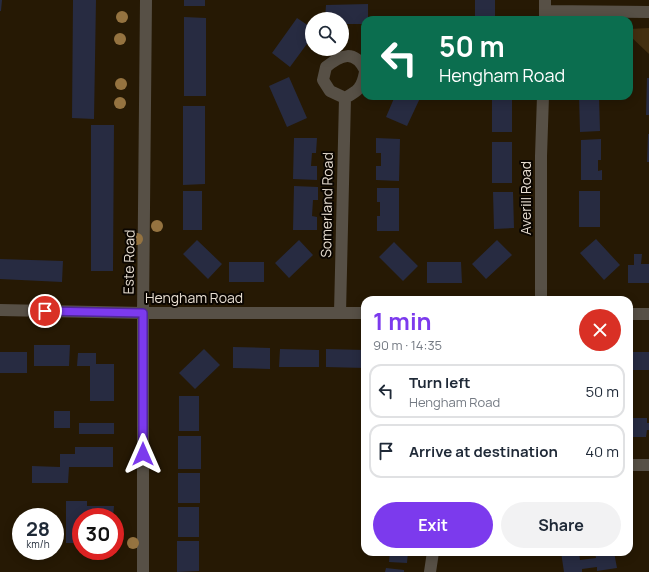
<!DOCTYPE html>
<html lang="en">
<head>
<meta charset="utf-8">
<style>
  :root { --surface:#fff; --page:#f2f2f3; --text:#1f2937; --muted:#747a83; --line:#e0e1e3; --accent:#7c3aed }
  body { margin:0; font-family:Manrope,sans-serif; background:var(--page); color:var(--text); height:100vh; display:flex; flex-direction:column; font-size:15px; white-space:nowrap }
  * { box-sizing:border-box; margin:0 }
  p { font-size:13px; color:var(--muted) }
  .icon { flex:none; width:22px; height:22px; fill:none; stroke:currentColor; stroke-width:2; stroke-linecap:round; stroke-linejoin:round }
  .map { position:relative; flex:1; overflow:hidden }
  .side { position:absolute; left:361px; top:296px; width:272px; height:260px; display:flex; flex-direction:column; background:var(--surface); border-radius:12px; box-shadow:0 2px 10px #0003 }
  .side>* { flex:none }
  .hud { position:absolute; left:361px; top:16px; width:272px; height:84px; border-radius:12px; box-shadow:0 2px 10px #0003; background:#0b6e4f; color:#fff; overflow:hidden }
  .fabs { position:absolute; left:305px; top:12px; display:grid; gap:8px }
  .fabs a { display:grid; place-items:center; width:44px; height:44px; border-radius:50%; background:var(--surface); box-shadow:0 2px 10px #0003; font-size:20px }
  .speed { position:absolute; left:12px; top:508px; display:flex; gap:8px; font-size:20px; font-weight:700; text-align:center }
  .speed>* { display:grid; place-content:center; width:52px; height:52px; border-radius:50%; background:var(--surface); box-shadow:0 2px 10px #0003; line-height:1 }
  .speed small { font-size:10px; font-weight:400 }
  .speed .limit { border:6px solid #d22; background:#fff; color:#111 }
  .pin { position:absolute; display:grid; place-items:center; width:34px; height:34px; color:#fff; margin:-17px; border:2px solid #fff; border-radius:50%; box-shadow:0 1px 4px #0007 }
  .me { position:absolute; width:44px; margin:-22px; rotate:0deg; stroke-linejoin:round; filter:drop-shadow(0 0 3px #0008) }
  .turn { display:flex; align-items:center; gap:14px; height:84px; padding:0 12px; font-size:18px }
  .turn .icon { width:52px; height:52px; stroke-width:2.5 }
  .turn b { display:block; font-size:28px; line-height:34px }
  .round { display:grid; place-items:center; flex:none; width:42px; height:42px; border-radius:21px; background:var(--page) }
  .head { display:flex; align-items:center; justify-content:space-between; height:68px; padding:0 12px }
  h1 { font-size:24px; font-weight:700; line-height:30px; color:var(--accent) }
  .button { display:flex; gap:8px; margin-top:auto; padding:8px 12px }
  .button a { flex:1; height:46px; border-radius:24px; background:var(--accent); color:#fff; font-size:16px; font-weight:700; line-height:46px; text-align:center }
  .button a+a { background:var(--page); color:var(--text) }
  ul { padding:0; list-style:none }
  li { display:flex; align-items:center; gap:12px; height:54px; margin:0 8px 6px; padding:0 4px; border:2px solid var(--line); border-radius:12px }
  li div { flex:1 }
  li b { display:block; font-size:15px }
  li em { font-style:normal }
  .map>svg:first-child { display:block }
</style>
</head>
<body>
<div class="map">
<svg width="649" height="572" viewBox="0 0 649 572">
  <rect width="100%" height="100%" fill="#261904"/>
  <path fill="#432f10" d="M 649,28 L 649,54 L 629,35 L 629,29 Z"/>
  <path fill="#272b41" d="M 0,0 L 2,0 L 1,11 L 0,11 Z
    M 73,0 L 96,0 L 94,119 L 72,118 Z
    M 184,0 L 205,0 L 205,6 L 184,6 Z
    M 475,0 L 495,0 L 495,20 L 475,20 Z
    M 368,4 L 368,20 L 365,20 L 365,24 L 342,24 L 342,19 L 325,19 L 326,5 Z
    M 184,17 L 206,18 L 206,96 L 184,96 Z
    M 297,18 L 312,28 L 312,37 L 290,67 L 272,53 Z
    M 289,77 L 307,118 L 287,127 L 269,86 Z
    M 647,78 L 649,78 L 649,115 L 646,115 Z
    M 395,96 L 421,96 L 407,126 L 386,117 Z
    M 492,96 L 512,96 L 512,132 L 492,132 Z
    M 579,96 L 599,96 L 600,131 L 580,132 Z
    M 183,106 L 205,106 L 205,184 L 183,185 Z
    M 91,125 L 114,125 L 113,271 L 91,271 Z
    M 648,134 L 649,134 L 649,162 L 647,162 Z
    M 294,138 L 317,138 L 316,153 L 312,153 L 311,166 L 317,166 L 317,180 L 293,179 Z
    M 376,138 L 400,139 L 399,181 L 376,180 L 376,166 L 381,166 L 381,153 L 376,153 Z
    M 601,139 L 601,160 L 598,160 L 598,171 L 602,170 L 602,180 L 581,180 L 581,140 Z
    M 492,142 L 512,142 L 512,183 L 492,183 Z
    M 294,186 L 318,187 L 318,200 L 313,200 L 312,216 L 317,217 L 317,230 L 293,230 Z
    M 377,188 L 399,188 L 399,231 L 377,231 L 377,216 L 380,216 L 380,202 L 377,202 Z
    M 183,191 L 202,191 L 202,230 L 183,230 Z
    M 579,191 L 600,191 L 600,227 L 579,227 Z
    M 493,192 L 513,192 L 514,228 L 494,229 Z
    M 596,239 L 620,265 L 604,280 L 580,253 Z
    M 197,240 L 222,264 L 208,279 L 183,254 Z
    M 299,240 L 313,255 L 289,278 L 275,263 Z
    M 497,240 L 512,255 L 486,279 L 472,264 Z
    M 394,242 L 418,266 L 403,281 L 379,257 Z
    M 634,254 L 642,254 L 641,264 L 649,264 L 649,283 L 628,283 L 628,265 L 634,265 Z
    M 0,259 L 63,261 L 62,282 L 0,279 Z
    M 229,262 L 264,262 L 264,282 L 229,282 Z
    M 427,262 L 461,262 L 462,283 L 427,283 Z
    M 34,345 L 70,345 L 69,366 L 34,366 Z
    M 233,347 L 270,348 L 270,369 L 233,368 Z
    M 204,349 L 220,365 L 195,389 L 179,373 Z
    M 280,349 L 319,350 L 319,367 L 279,367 Z
    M 326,349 L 365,350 L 365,368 L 326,367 Z
    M 0,352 L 27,352 L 27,373 L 0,373 Z
    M 629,352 L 649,352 L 649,370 L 629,370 Z
    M 78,353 L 96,353 L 96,364 L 114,364 L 114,401 L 90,401 L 90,366 L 77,366 Z
    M 179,396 L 199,396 L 199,431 L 179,431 Z
    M 54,411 L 70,411 L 70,428 L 54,428 Z
    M 629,418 L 647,418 L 647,423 L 649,423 L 649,430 L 647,430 L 646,437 L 629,437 Z
    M 79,423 L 114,423 L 114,434 L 79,434 Z
    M 178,436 L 201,436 L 201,469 L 178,469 Z
    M 75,447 L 113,447 L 113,467 L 69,467 L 68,483 L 32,483 L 32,466 L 60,467 L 60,454 L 75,454 Z
    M 178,473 L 200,473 L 200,503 L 178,503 Z
    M 66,501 L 87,501 L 87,506 L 114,506 L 113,517 L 81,517 L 81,543 L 66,543 Z
    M 178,507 L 199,507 L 199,537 L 178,537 Z
    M 177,541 L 199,541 L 199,571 L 177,572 Z
    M 390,552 L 408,552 L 407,563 L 389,562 Z
    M 561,552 L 579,552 L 580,560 L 596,558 L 595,553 L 614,552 L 617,568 L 597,571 L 597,567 L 582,569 L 582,572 L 564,572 Z
    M 386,568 L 404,570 L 404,572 L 385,572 Z"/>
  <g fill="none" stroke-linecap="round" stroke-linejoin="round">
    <path stroke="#575046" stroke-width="12" d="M 545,0 L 545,20
      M 546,11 L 649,12
      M 345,98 L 330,91 L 323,80 L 326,67 C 341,55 354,49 365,70
      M 345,98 C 358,91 362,88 365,72
      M 541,300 L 541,156 L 543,96
      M 0,310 L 143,313 L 365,313
      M 340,313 L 345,98
      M 629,314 L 649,314
      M 629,465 L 649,465
      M 143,572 L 143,313 L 146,0
      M 430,572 L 433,552"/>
  </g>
  <g fill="#957340">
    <circle cx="122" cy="17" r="6"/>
    <circle cx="120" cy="39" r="6"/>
    <circle cx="121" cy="84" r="6"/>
    <circle cx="120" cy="103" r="6"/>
    <circle cx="157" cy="226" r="6"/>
    <circle cx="137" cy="239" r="6"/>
    <circle cx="133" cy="543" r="6"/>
  </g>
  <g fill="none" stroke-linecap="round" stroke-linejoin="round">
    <g stroke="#51269a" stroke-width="10">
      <path id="route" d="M 45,311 L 143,313 L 143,454"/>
    </g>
    <use href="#route" stroke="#7c3aed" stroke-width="7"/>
  </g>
  <g text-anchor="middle" stroke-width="4" stroke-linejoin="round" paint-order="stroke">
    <g font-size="14" fill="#e7ddd1" stroke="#0b0601">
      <text transform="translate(526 198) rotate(-90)" y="5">Averill Road</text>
      <text transform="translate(327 205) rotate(-89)" y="5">Somerland Road</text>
      <text transform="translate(129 262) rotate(-89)" y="5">Este Road</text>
      <text x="194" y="303">Hengham Road</text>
    </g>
  </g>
</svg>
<div class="fabs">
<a><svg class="icon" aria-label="search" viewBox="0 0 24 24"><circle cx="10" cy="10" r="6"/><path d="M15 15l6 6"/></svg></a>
</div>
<div class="speed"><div>28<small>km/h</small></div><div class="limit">30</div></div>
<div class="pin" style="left:45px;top:311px;background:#d93025"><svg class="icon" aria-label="arrive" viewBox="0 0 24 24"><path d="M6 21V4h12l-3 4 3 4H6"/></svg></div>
<svg class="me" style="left:143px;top:454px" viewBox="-20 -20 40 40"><path d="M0-17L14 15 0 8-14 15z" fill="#7c3aed" stroke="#fff" stroke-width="4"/></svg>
<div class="hud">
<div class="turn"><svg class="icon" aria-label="left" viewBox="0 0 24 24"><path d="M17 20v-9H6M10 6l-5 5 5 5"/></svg><div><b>50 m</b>Hengham Road</div></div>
</div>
<section class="side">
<div class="head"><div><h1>1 min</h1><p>90 m · 14:35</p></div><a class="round" style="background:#d93025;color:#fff"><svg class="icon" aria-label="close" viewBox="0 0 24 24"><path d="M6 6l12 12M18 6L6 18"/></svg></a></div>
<ul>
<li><svg class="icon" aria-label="left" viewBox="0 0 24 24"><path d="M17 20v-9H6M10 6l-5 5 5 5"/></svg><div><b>Turn left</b><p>Hengham Road</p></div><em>50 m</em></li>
<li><svg class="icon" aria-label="arrive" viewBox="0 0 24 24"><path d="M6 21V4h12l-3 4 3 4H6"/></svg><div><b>Arrive at destination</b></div><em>40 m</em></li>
</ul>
<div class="button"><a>Exit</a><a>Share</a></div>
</section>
</div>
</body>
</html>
